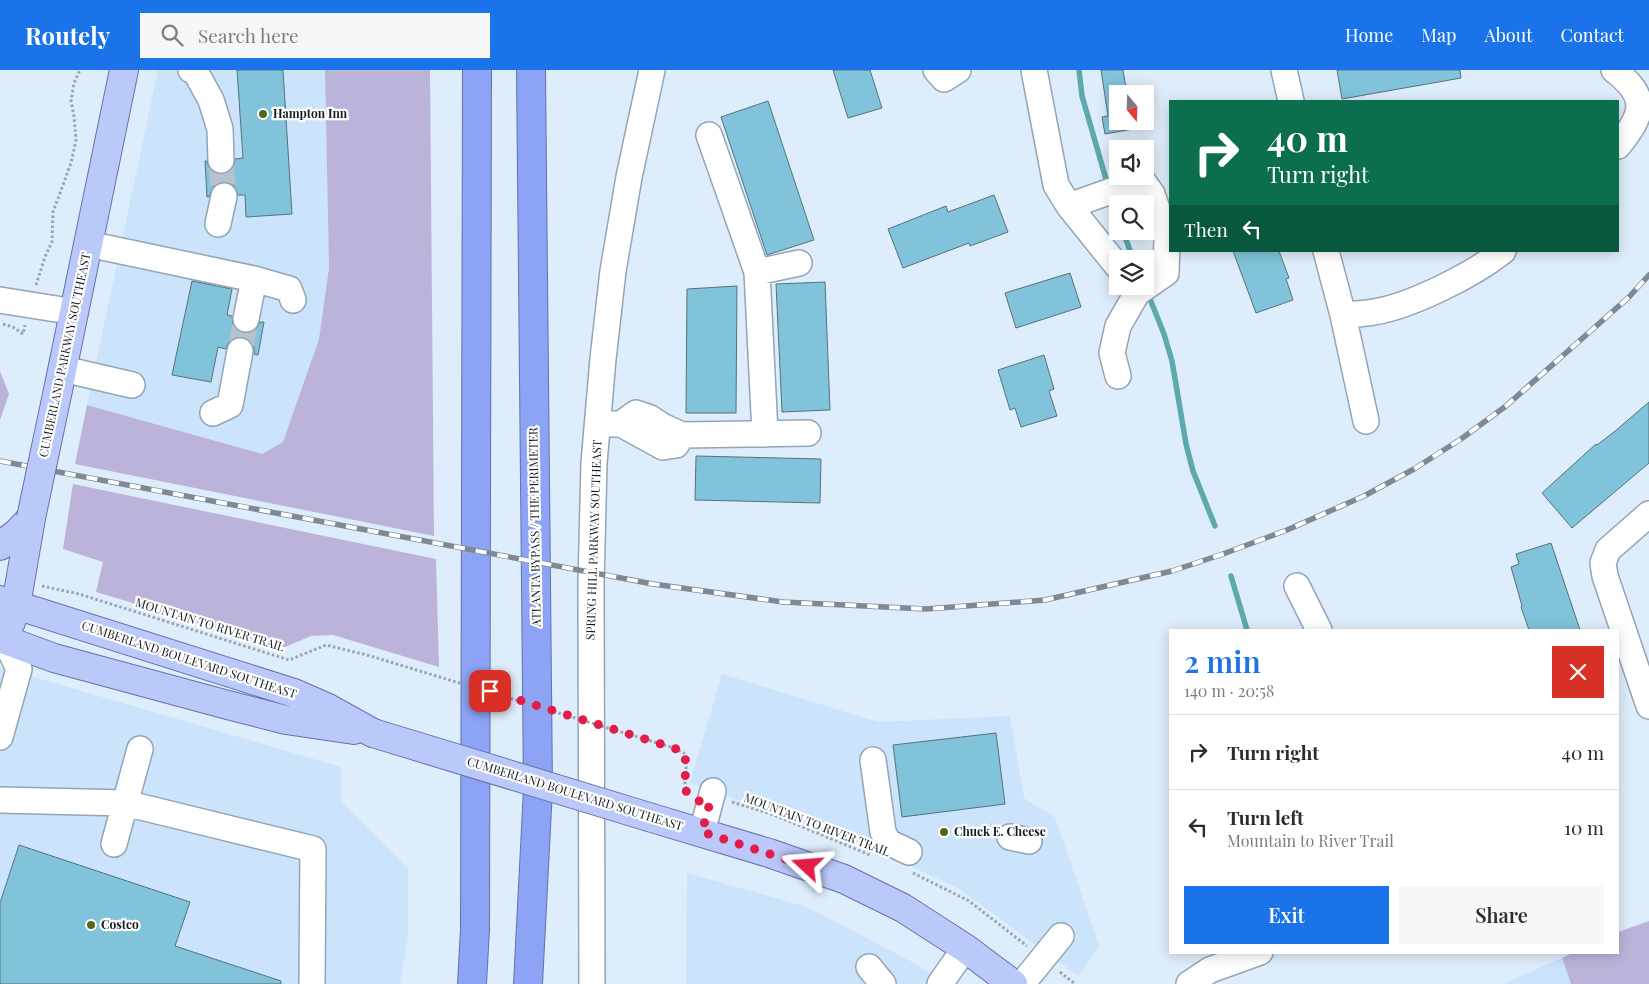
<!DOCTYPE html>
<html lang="en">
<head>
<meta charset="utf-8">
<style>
  :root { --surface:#fff; --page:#f7f7f7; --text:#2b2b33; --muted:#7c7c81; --line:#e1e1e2; --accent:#1a73e8 }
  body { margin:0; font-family:"Playfair Display",serif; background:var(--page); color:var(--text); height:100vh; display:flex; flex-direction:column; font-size:19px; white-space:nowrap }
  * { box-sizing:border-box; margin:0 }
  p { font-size:16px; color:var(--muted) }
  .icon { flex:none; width:28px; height:28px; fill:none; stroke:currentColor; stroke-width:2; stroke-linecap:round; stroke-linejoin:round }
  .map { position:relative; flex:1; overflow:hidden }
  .details { position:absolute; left:1169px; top:559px; width:450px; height:325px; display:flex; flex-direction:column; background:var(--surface); border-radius:0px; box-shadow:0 2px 12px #0003 }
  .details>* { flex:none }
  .guide { position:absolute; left:1169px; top:30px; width:450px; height:152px; border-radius:0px; box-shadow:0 2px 12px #0003; background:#0b6e4f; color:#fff; overflow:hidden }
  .needle { width:32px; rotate:161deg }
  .buttons { position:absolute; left:1109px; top:15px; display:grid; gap:10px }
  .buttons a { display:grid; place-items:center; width:45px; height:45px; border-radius:0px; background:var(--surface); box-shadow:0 2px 12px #0003; font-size:25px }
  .pin { position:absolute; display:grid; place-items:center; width:42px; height:42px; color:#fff; margin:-21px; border-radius:10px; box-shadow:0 2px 8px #0006 }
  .me { position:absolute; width:55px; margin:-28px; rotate:289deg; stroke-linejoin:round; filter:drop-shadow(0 0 4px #0008) }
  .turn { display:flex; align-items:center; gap:18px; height:105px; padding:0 15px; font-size:22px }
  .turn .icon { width:65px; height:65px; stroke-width:2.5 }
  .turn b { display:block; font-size:35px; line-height:42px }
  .then { display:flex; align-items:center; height:48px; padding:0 15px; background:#0003; gap:10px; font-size:19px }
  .round { display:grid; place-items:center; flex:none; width:52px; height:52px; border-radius:0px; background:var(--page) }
  .head { display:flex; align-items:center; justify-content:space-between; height:85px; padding:0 15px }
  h1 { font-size:30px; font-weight:600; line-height:38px; color:var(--accent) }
  .button { display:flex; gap:10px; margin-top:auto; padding:10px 15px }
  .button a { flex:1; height:58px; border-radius:0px; background:var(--accent); color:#fff; font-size:20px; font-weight:600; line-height:58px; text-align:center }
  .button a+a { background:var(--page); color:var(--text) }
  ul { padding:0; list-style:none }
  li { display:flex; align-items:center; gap:15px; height:75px; padding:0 15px; border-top:1px solid var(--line) }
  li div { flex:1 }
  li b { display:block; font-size:19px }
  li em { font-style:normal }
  header { display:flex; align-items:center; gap:30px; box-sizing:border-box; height:70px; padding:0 25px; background:var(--accent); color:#fff }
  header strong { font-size:24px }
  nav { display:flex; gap:28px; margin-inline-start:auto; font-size:18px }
  .search { width:350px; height:45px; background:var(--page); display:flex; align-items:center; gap:12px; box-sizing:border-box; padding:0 18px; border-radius:0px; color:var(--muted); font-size:19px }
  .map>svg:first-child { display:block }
</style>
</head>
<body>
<header>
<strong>Routely</strong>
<div class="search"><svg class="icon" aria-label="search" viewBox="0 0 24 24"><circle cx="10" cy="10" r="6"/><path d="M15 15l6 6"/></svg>Search here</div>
<nav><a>Home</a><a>Map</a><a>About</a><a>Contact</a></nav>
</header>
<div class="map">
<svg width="1649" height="914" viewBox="0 0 1649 914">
  <rect width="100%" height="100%" fill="#deedfb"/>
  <path fill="#cbe4fb" d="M 158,0 L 325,0 L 329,198 L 319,269 L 283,372 L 262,384 L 87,335 Z
    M 0,597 L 341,697 L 341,731 L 408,799 L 408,866 L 400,914 L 0,914 Z
    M 722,604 L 878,652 L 1010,646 L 1024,728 L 1055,747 L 1099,876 L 1078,906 L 961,820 L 871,777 L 690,713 Z
    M 687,803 L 807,837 L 916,894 L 945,914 L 686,914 Z
    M 1562,888 L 1571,914 L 1503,914 Z"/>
  <path fill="#bcb3da" d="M 325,0 L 430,0 L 434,466 L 75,394 L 87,335 L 262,384 L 283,372 L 319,269 L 329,198 Z
    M 0,301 L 9,324 L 0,350 Z
    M 73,414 L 436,489 L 439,597 L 333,565 L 311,566 L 283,578 L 96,522 L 103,492 L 63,479 Z
    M 1649,851 L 1649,914 L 1571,914 L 1562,888 L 1572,883 L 1618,882 L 1618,862 Z"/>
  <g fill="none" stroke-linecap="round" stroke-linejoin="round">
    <path stroke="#5da9ab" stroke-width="5.5" d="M 1079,0 L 1082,26 L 1108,116
      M 1112,127 L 1118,144
      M 1123,161 L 1133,189
      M 1148,224 L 1164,264 L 1172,291 L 1186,374 L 1193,401 L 1215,456
      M 1231,506 L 1247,560"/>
  </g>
  <path fill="#80c3da" stroke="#587179" d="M 237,0 L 283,0 L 292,144 L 246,147 L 245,125 L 238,125 L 234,116 L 227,112 L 219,113 L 214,116 L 209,127 L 207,127 L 205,91 L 207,91 L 209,97 L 214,102 L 222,104 L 229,102 L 233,97 L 235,89 L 243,88 Z
    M 833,0 L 870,0 L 882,38 L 848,48 Z
    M 1101,0 L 1123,0 L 1127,24 L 1118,24 L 1118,51 L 1131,51 L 1133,59 L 1105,64 L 1102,47 L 1108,46 Z
    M 1337,0 L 1460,0 L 1461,8 L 1342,29 Z
    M 768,31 L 814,170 L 767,185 L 721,47 Z
    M 994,125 L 1008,162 L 970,176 L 969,173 L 903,198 L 888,159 L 946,136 L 948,142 Z
    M 1233,181 L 1279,181 L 1289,208 L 1286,209 L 1293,230 L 1256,243 Z
    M 1070,203 L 1081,237 L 1016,258 L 1005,223 Z
    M 192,211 L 232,219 L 227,245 L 232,246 L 233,254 L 237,260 L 243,263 L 250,263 L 256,259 L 260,252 L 264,252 L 258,285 L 254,284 L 254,277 L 250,270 L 243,267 L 235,268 L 229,272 L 226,279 L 218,277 L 211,312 L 172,305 Z
    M 825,212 L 830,340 L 782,342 L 776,214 Z
    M 737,216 L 736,343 L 686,343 L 687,219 Z
    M 1044,285 L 1054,319 L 1049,321 L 1057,346 L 1021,357 L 1015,338 L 1010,340 L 998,300 Z
    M 1649,332 L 1649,393 L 1572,458 L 1542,423 L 1596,374 L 1597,375 L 1614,362 Z
    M 696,386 L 821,389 L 820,433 L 695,430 Z
    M 1551,473 L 1580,560 L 1529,560 L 1521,537 L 1522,536 L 1511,497 L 1519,494 L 1516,484 Z
    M 996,663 L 1005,734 L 902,747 L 893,675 Z
    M 19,775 L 190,832 L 175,876 L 281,911 L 281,914 L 0,914 L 0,833 Z"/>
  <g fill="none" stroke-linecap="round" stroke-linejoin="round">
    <path stroke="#b6c3cf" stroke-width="25" stroke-dasharray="25 12" stroke-linecap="butt" d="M 221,90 L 224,126
      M 240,281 L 246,249"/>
    <g stroke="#93a5b5" stroke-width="28">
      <path id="minor" d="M 191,0 L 195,1 L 211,30 L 220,59 L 221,90
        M 936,0 L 944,9 L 958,0
        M 1034,0 L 1056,115 L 1069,136 L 1118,197
        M 1284,0 L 1291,31
        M 1614,0 C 1649,27 1644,44 1618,76
        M 709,65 L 757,202 L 765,364
        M 1069,136 L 1142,110 L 1152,124 L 1167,168 L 1166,203 L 1137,223 L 1118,256 L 1112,283 L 1118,306
        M 218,154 L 224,126
        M 88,174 L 254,209 L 289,219 L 293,230
        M 1326,181 L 1343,245 L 1366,351
        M 757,202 L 799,193
        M 0,230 L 75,242
        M 1343,245 C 1353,244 1364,244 1374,242 C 1411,236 1473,205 1503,181
        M 246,249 L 254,209
        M 63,299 L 132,315
        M 213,343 L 230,335 L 240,281
        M 606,354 L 621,354 L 663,377 L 676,375 L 682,365
        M 621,354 L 636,343 L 650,348 L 662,356 L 682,365 L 808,363
        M 1649,444 L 1608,480 L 1603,493 L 1605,506 L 1649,636
        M 1297,516 L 1319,560
        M 0,574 L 5,570 L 19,599 L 0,667
        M 873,690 L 883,762 L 888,772 L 909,782
        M 0,730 L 125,733 L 313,779 L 312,914
        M 702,762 L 713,721
        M 1010,767 L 1029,771
        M 114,774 L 140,679
        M 869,897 L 883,914
        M 592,914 L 591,514 L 594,393 L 603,289 L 613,201 L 629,107 L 652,0
        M 940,914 L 965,878
        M 1022,914 L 1061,866
        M 1189,914 L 1210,900 L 1260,882"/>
    </g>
    <g stroke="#6273ab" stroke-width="30">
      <path id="major" d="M 58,320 L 124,0
        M 0,476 L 17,463 L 31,448
        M 0,530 L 294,623 L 326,637 L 373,663
        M 11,552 L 16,535 L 31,448
        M 0,568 L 54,588 L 224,634 L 286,650 L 354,660
        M 652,748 L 769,783 L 844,809 L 903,838 L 965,878 L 1013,914"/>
    </g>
    <g stroke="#6273ab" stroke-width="30">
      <path id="highway" d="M 472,914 L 475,859 L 477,0
        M 528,914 L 538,719 L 531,0"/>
    </g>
    <path stroke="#98a4af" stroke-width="3" stroke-dasharray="2.5 2.5" stroke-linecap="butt" d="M 36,215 L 45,187 L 52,172 L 53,142 L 71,93 L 76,70 L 74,46 L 71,31 L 74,13 L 80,0
      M 3,254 L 13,257 L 23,264 L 25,255
      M 42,516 L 79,524 L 289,590 L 326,575 L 367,585
      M 674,678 L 684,683 C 685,687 686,692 686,696 C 687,706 681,716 690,724
      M 732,732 L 774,745 L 870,785
      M 913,803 L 969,831 L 1027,876
      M 1060,902 L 1075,914"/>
    <use href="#minor" stroke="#fff" stroke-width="25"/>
    <use href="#major" stroke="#bac8fa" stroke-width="28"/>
    <use href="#highway" stroke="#8ca3f6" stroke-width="28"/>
    <g stroke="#7e8993" stroke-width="5.5">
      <path id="rail" d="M 0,391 L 653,514 L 783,532 L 926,539 L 1045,530 L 1172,501 L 1223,484 L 1287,460 L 1364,426 L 1414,399 L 1461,369 L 1506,336 L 1629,227 L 1649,205"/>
    </g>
    <use href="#rail" stroke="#fff" stroke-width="4" stroke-dasharray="11" stroke-linecap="butt"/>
    <g stroke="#6273ab" stroke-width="30" stroke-linecap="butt">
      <path id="major-bridge" d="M 31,448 L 58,320
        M 373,663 L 652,748"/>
    </g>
    <path stroke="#98a4af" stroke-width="3" stroke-dasharray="2.5 2.5" stroke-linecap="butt" d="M 367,585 L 674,678"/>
    <use href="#major-bridge" stroke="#bac8fa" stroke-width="28"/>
  </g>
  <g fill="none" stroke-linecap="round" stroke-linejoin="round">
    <path stroke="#e11d48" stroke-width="9" stroke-dasharray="0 16.2" d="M 490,621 L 674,678 L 684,683 L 687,698 L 684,711 L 686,721 L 699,731 L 710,732 L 702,762 L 807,796"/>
  </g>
  <g fill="#516919" stroke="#fff" stroke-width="2">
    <circle cx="263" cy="44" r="5"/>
    <circle cx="944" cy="762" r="5"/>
    <circle cx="91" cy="855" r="5"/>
  </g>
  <g text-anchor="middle" stroke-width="4.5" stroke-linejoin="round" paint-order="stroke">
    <g font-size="12" font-weight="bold" fill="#141b21" stroke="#fff" text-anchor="start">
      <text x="273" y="48">Hampton Inn</text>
      <text x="954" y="766">Chuck E. Cheese</text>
      <text x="101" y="859">Costco</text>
    </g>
    <g font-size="12" fill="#141b21" stroke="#fff">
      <text transform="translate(65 285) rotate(-78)" y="4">CUMBERLAND PARKWAY SOUTHEAST</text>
      <text transform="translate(535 457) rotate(-91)" y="4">ATLANTA BYPASS / THE PERIMETER</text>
      <text transform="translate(594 470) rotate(-88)" y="4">SPRING HILL PARKWAY SOUTHEAST</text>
      <text transform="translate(210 555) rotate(17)" y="4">MOUNTAIN TO RIVER TRAIL</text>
      <text transform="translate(189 590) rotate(18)" y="4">CUMBERLAND BOULEVARD SOUTHEAST</text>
      <text transform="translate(575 724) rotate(17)" y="4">CUMBERLAND BOULEVARD SOUTHEAST</text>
      <text transform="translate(817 755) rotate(21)" y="4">MOUNTAIN TO RIVER TRAIL</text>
    </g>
  </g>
</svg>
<div class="buttons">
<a><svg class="needle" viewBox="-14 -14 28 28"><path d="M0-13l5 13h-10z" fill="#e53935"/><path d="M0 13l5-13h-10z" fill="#7c7c81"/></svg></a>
<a><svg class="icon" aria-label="sound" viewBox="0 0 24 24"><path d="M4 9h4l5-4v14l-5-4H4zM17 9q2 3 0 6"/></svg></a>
<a><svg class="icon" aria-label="search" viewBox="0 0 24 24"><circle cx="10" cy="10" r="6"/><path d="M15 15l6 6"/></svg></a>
<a><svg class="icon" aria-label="layers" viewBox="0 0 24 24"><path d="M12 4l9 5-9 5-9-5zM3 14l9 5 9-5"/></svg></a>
</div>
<div class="pin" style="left:490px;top:621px;background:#d93025"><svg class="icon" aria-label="arrive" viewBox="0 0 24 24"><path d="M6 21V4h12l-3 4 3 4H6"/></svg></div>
<svg class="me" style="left:807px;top:796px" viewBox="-20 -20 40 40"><path d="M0-17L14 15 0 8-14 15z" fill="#e11d48" stroke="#fff" stroke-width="4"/></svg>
<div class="guide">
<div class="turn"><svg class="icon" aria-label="right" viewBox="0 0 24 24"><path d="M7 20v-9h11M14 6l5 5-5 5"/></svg><div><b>40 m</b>Turn right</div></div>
<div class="then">Then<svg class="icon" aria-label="left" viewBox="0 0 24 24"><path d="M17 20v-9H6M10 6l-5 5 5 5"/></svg></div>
</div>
<section class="details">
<div class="head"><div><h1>2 min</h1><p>140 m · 20:58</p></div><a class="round" style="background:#d93025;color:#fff"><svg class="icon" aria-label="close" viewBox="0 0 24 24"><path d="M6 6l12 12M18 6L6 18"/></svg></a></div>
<ul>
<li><svg class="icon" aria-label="right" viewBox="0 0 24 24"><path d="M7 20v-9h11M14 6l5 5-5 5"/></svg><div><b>Turn right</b></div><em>40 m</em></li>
<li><svg class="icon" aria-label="left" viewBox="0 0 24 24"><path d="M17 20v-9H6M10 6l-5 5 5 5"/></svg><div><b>Turn left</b><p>Mountain to River Trail</p></div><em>10 m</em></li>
</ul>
<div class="button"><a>Exit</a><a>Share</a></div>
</section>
</div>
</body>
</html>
